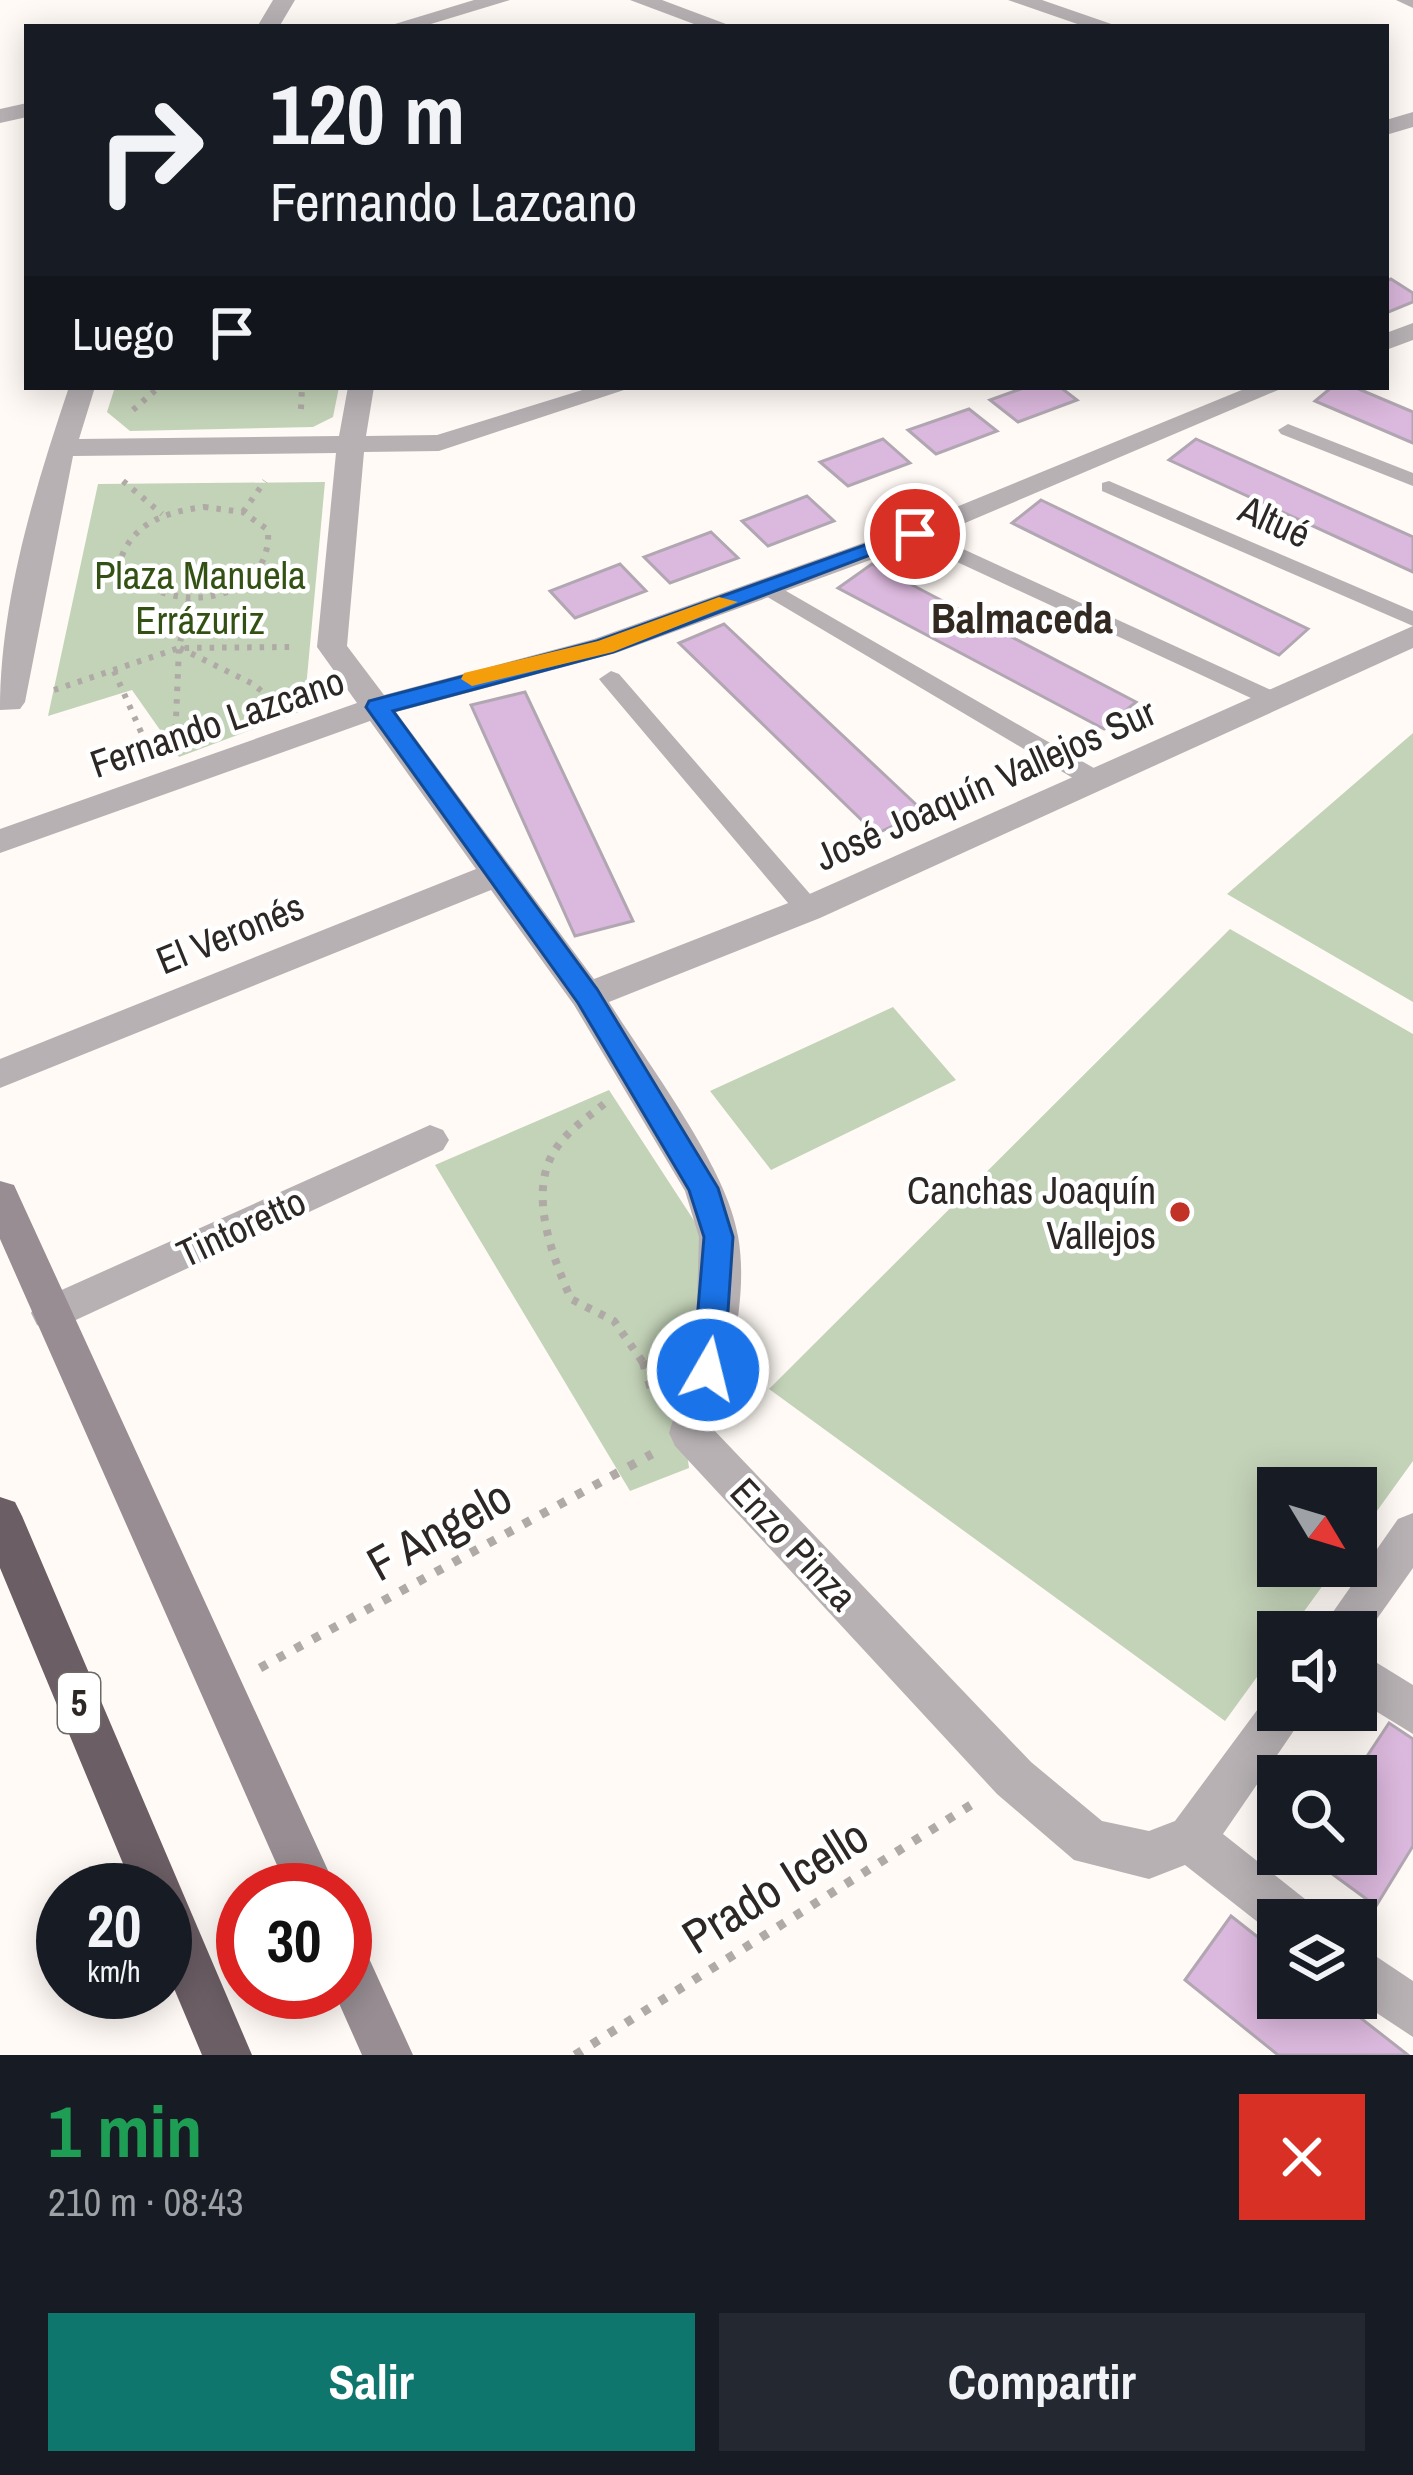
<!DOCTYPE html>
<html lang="es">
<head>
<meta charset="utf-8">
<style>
  :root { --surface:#171b24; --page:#242831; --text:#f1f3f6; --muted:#9ea1a6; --accent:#0f766e }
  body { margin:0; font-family:"Archivo Narrow",sans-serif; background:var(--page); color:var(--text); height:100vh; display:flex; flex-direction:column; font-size:45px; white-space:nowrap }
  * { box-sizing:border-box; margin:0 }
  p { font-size:39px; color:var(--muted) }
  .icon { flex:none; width:66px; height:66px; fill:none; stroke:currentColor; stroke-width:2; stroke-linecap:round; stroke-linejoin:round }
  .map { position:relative; height:2055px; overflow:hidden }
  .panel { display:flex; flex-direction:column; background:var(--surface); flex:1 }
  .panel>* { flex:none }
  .banner { position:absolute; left:24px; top:24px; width:1365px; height:366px; border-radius:0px; box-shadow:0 6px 30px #0003; background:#171b24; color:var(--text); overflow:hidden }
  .needle { width:78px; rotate:128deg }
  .fabs { position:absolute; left:1257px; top:1467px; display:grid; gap:24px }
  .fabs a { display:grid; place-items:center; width:120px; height:120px; border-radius:0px; background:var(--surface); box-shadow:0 6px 30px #0003; font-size:60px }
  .speed { position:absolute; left:36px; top:1863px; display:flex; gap:24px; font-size:60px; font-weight:700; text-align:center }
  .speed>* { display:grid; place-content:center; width:156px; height:156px; border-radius:50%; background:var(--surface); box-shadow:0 6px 30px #0003; line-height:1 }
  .speed small { font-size:30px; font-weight:400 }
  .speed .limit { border:18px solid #d22; background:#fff; color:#111 }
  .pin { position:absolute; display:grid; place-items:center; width:102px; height:102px; color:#fff; margin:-51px; border:6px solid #fff; border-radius:50%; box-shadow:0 3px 12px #0007 }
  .me { position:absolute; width:132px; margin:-66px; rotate:8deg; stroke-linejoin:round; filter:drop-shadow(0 0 9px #0008) }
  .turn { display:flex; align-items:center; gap:42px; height:252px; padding:0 48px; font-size:54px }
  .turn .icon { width:156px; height:156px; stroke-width:2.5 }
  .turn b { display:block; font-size:84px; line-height:102px }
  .then { display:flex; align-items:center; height:114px; padding:0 48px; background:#0003; gap:24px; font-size:45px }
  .round { display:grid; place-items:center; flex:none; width:126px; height:126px; border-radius:0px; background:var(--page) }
  .headline { display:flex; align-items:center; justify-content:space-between; height:204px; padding:0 48px }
  h1 { font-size:72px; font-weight:700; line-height:90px; color:#1e9e55 }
  .cta { display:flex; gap:24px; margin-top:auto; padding:24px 48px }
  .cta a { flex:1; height:138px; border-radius:0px; background:var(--accent); color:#fff; font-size:48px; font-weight:700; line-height:138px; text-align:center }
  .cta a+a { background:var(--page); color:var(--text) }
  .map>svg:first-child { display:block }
</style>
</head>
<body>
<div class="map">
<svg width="1413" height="2055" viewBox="0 0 1413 2055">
  <rect width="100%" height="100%" fill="#fffaf5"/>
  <path fill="#c3d3b8" d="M 115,387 L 339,387 L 333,417 L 313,427 L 130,431 L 107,412 Z
    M 325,482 L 304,710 L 179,757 L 132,690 L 48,716 L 98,484 Z
    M 1413,733 L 1413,1002 L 1227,894 Z
    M 1230,929 L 1413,1034 L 1413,1461 L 1356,1540 L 1356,1488 L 1278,1488 L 1278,1566 L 1337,1566 L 1289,1632 L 1278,1632 L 1278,1648 L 1225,1721 L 769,1389 Z
    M 893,1007 L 956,1080 L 771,1170 L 710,1091 Z
    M 609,1090 L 706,1239 L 682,1415 L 689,1468 L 630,1491 L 435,1165 Z"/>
  <path fill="#dbb8dd" stroke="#b1a7b2" stroke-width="3" d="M 1391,279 L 1413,293 L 1413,302 L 1386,313 L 1386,281 Z
    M 1026,387 L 1060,387 L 1077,400 L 1018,422 L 990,400 Z
    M 1332,387 L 1354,387 L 1413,412 L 1413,443 L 1315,401 Z
    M 969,409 L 997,431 L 936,454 L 908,430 Z
    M 883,439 L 910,463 L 848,486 L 820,462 Z
    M 1196,439 L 1413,537 L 1413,572 L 1169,460 Z
    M 807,496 L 834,521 L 768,546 L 742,521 Z
    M 1041,500 L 1308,629 L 1279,655 L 1012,523 Z
    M 711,532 L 738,558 L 670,583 L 644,557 Z
    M 620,564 L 646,591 L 575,618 L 550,591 Z
    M 872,564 L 1136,702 L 1104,729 L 838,588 Z
    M 724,624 L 923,811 L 876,834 L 679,643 Z
    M 525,692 L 633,921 L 575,936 L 471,705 Z
    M 1389,1723 L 1413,1739 L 1413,1846 L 1376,1906 L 1305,1854 L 1356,1854 L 1354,1776 Z
    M 1231,1916 L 1278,1953 L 1278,1998 L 1335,1998 L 1408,2055 L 1278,2055 L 1185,1980 Z"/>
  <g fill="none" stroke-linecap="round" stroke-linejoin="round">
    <path stroke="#afaaa5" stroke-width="6" stroke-dasharray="4.5 8" stroke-linecap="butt" d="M 301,409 L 302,387
      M 133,410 L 159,387
      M 123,481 L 162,514
      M 204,507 L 243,512 L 268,530 C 273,609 156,618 120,561 C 133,522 166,512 204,507 Z
      M 243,512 L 265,481
      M 180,648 L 253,684 L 276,703
      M 114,671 L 149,750
      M 54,690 L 179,648 L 290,647
      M 175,741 L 179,648 L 189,599"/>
    <path stroke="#afaaa5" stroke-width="8" stroke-dasharray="6 9" stroke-linecap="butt" d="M 604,1104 C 587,1118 567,1131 555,1150 C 527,1193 553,1258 571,1299 L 614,1321 L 644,1364"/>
    <path stroke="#afaaa5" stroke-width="9" stroke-dasharray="8 12" stroke-linecap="butt" d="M 643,1361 L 651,1388
      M 260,1668 L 652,1454
      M 575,2055 L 974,1803"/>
    <path fill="#b7b1b4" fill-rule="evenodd" d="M 1288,424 L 1413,473 L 1413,486 L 1281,434 L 1278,430 Z
      M 1109,481 L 1413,611 L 1413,626 L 1102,491 L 1102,483 Z
      M 950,543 L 1282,695 L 1286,700 L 1274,708 L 1266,705 L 942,555 L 942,545 Z
      M 767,580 L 1106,775 L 1109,781 L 1097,789 L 1088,787 L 759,592 L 759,582 Z
      M 611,671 L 619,674 L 817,902 L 821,909 L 817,916 L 799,916 L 603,684 L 599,679 Z"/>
    <path fill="#b7b1b4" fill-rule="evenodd" d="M 273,0 L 295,0 L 279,27 L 257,27 Z
      M 474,0 L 510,0 L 421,27 L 385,27 Z
      M 630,0 L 662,0 L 734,27 L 702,27 Z
      M 1008,0 L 1042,0 L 1120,27 L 1086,27 Z
      M 1396,0 L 1413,0 L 1413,8 Z
      M 27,103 L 27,117 L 0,123 L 0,109 Z
      M 1413,112 L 1413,127 L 1386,135 L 1386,120 Z
      M 1413,323 L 1413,340 L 1386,350 L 1386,333 Z
      M 69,387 L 95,387 L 79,439 L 339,436 L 348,387 L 374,387 L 366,436 L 437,435 L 592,387 L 633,387 L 439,451 L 364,452 L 347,646 L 384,695 L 594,639 L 905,528 L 1249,387 L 1285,387 L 925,540 L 616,653 L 396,712 L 594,979 L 796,900 L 1413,626 L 1413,648 L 820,918 L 609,1002 C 647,1063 727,1167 738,1236 C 749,1297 729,1370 712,1428 L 1031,1762 L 1102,1821 L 1149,1831 L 1175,1821 L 1269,1694 L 1278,1691 L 1278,1710 L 1308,1710 L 1223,1834 L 1310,1903 L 1317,1920 L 1278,1920 L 1278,1938 L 1185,1865 L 1149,1879 L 1074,1860 L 997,1794 L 675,1446 L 669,1433 L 688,1371 L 697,1302 L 699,1237 L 685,1191 L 574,1005 L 491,890 L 0,1088 L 0,1059 L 476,869 L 370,721 L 0,853 L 0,829 L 357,703 L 317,647 L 336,453 L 73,456 L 25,702 L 20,709 L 0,710 C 0,601 35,488 69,387 Z
      M 430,1125 L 443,1130 L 449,1140 L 443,1150 L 65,1325 L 51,1330 L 37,1325 L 31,1313 L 37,1301 Z
      M 1413,1513 L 1413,1568 L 1357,1647 L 1356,1632 L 1319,1632 L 1398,1519 Z
      M 1356,1650 L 1413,1685 L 1413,1734 L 1356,1699 Z
      M 1356,1943 L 1413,1981 L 1413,2037 L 1354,1998 Z"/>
    <path fill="#978d92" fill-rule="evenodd" d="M 0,1181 L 14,1185 L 19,1196 L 337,1890 L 288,1890 L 0,1239 Z
      M 345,1935 L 362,1943 L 413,2055 L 362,2055 L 334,1992 L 345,1992 Z"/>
    <path fill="#6b5e65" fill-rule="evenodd" d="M 0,1497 L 15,1502 L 22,1516 L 252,2055 L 202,2055 L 165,1967 L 165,1890 L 134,1890 L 0,1568 Z"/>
  </g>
  <path fill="#1a73e8" stroke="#114b97" stroke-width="3" d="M 907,530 L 926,534 L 613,652 L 393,711 L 597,989 L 718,1188 L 733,1237 L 724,1370 L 708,1384 L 693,1370 L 704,1237 L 689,1190 L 578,1003 L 366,707 L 369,701 L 597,641 Z"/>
  <path fill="#f59e0b" d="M 719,597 L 738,602 L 613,652 L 472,686 L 461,679 L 464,673 L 598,641 Z"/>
  <circle fill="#c03326" stroke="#fff" stroke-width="4.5" cx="1180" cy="1212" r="12"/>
  <g text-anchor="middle" stroke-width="9" stroke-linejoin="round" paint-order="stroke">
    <rect fill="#fff" stroke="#6c6866" stroke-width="3" x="58" y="1673" width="42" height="60" rx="9"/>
    <g font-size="36" font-weight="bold" fill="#2d2825">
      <text x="79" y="1716">5</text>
    </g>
    <g font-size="39" fill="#2d2825" stroke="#fff">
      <text transform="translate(1275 521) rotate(24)" y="14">Altué</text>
      <text transform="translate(217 722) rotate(-19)" y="14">Fernando Lazcano</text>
      <text transform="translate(985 784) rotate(-24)" y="14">José Joaquín Vallejos Sur</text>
      <text transform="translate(230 933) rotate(-22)" y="14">El Veronés</text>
      <text transform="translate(241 1227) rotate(-25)" y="14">Tintoretto</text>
      <text transform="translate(794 1544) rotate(47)" y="14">Enzo Pinza</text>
    </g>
    <g font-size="39" fill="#345114" stroke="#fff">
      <text x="200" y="589">Plaza Manuela<tspan x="200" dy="45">Errázuriz</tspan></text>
    </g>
    <g font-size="39" fill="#2d2825" stroke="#fff" text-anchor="end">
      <text x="1156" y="1204">Canchas Joaquín<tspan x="1156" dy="45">Vallejos</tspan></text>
    </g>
    <g font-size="42" font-weight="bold" fill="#322921" stroke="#fff">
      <text x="1022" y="633">Balmaceda</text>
    </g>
    <g font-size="48" fill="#2d2825" stroke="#fff">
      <text transform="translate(439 1530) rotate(-29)" y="17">F Angelo</text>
      <text transform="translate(775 1886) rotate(-32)" y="17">Prado Icello</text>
    </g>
  </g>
</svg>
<div class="fabs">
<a><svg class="needle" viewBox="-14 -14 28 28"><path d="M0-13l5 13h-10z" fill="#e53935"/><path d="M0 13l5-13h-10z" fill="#9ea1a6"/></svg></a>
<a><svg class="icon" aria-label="sound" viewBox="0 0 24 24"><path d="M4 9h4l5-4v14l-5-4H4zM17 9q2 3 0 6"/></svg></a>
<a><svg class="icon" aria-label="search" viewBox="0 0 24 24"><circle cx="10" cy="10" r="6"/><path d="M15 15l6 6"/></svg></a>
<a><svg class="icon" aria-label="layers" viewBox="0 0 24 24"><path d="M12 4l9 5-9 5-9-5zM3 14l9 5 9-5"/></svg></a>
</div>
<div class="speed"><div>20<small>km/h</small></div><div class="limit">30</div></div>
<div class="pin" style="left:915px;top:534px;background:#d93025"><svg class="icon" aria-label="arrive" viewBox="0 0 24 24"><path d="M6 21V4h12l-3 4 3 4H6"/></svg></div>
<svg class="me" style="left:708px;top:1370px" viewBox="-20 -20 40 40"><circle r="17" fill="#1a73e8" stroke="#fff" stroke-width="3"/><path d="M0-11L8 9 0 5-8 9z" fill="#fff"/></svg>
<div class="banner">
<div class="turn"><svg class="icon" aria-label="right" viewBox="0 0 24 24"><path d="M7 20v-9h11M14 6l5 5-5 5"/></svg><div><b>120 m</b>Fernando Lazcano</div></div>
<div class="then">Luego<svg class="icon" aria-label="arrive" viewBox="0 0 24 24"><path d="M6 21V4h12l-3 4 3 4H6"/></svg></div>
</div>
</div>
<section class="panel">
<div class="headline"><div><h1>1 min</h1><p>210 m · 08:43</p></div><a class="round" style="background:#d93025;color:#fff"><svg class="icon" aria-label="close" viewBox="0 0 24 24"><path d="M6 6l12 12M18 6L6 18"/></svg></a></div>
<div class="cta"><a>Salir</a><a>Compartir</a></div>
</section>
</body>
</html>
